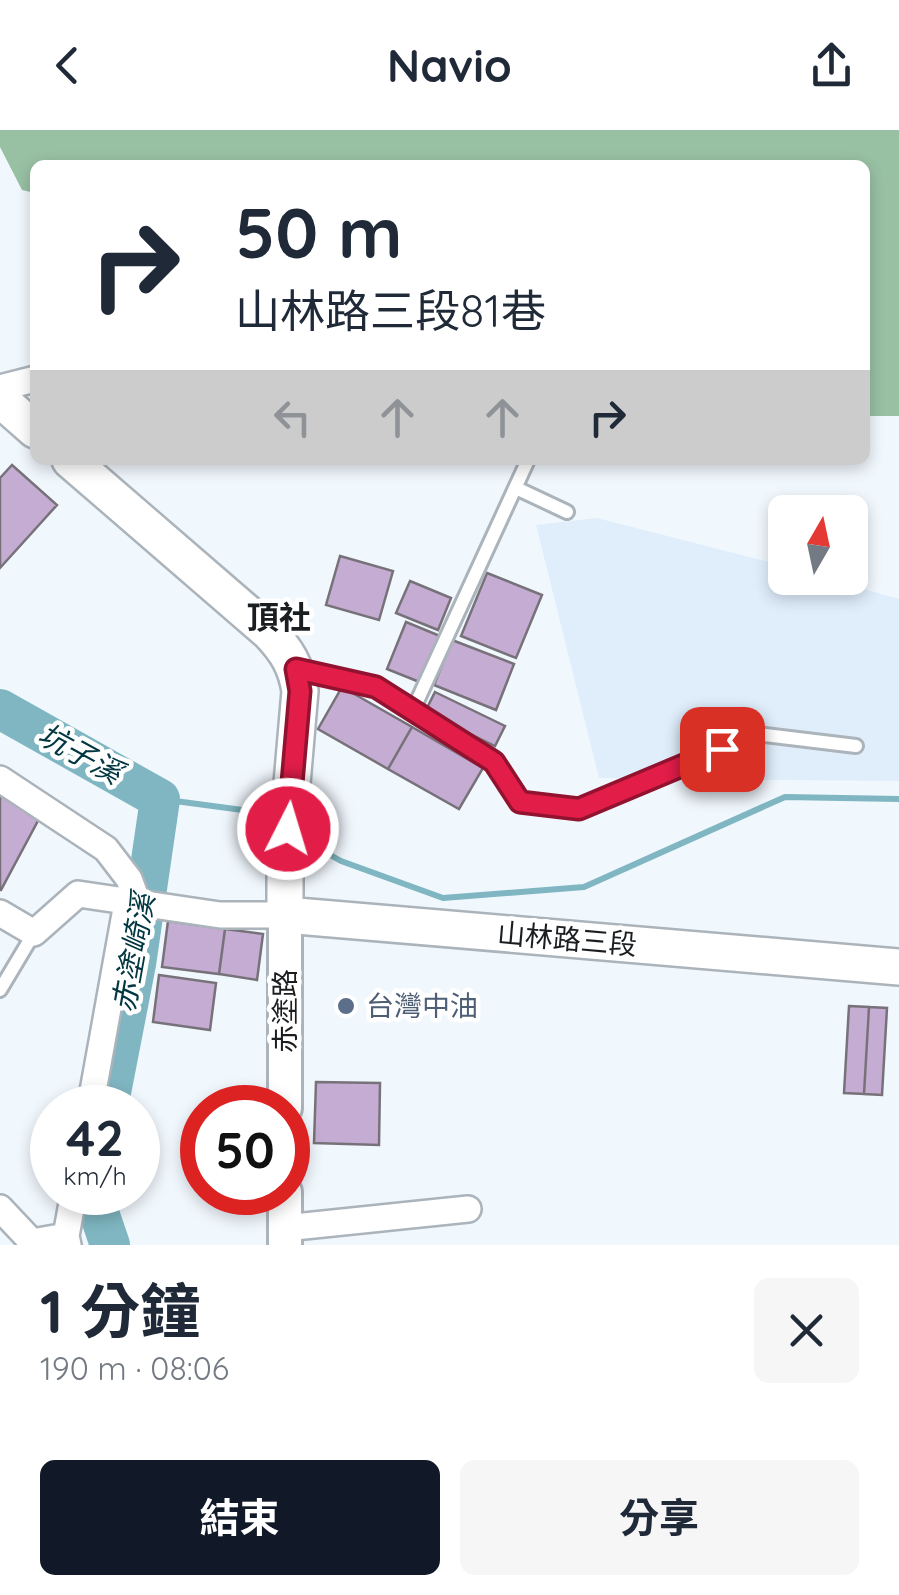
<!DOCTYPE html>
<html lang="zh-TW">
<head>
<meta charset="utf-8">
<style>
  :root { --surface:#fff; --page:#f6f6f7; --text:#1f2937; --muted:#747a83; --accent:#111827 }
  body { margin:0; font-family:Quicksand,"Noto Sans TC",sans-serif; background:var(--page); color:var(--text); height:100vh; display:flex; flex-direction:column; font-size:38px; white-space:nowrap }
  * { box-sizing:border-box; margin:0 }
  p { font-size:32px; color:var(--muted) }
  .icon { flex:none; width:55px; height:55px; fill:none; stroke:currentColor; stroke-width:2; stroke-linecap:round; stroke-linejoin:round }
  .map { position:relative; height:1115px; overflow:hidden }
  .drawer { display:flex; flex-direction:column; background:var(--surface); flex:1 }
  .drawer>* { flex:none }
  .guide { position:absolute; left:30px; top:30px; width:840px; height:305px; border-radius:15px; box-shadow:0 5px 15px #0003; background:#fff; color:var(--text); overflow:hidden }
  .needle { width:65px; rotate:9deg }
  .controls { position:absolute; left:768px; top:365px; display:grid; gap:20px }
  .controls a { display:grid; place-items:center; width:100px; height:100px; border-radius:15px; background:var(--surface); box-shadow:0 5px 15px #0003; font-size:50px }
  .speed { position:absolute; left:30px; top:955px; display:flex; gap:20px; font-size:50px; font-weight:700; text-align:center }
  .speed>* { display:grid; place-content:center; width:130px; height:130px; border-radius:50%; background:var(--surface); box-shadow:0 5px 15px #0003; line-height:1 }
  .speed small { font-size:25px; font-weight:400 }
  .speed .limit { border:15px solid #d22; background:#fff; color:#111 }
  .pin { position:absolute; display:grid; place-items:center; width:85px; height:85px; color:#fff; margin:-42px; border-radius:20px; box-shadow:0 5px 15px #0006 }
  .me { position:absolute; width:110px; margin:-55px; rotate:5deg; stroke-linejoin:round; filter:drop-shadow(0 0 8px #0008) }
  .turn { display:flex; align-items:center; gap:35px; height:210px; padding:0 40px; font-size:45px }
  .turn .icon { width:130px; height:130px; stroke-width:2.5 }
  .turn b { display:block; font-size:70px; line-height:85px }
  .lanes { display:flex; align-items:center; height:95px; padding:0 40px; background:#0003; justify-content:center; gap:50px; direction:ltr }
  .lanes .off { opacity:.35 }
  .round { display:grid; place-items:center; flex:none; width:105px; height:105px; border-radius:15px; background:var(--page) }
  .summary { display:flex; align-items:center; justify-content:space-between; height:170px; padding:0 40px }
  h1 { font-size:60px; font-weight:700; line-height:75px }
  .cta { display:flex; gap:20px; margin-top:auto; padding:20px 40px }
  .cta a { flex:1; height:115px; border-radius:15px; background:var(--accent); color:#fff; font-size:40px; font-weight:700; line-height:115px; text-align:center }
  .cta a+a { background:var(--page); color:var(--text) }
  header { display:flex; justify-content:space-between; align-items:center; height:130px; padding:0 40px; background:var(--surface); font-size:45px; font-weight:700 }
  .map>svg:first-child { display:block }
</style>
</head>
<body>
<header><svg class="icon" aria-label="back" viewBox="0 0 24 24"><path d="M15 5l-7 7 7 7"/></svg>Navio<svg class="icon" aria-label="share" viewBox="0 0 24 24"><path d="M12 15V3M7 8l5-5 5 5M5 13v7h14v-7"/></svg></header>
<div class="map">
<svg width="899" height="1115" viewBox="0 0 899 1115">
  <rect width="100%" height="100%" fill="#f0f7fd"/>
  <path fill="#e0eefc" d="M 597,388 L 785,436 L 785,448 L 825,448 L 899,469 L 899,651 L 599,648 L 536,395 Z"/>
  <path fill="#98c0a3" d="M 0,0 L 899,0 L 899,286 L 865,286 L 865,35 L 35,35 L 35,63 L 22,60 L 0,17 Z"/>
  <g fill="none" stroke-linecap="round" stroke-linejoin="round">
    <path stroke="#7fb6c1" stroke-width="6" d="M 160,669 L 250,681 L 278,696
      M 298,707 L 341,731 L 443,768 L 584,757 L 785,667 L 899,669"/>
    <path stroke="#7fb6c1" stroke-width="40" d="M 0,579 L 160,669 L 136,834 L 108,978
      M 92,1062 L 110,1115"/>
  </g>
  <path fill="#c5acd2" stroke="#77727a" stroke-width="2.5" d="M 12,335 L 57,375 L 0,438 L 0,348 Z
    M 340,426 L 393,441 L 379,490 L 326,475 Z
    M 487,443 L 542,465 L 516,528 L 461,506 Z
    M 410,451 L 451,468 L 438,500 L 396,483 Z
    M 406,492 L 440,506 L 422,553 L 387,539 Z
    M 452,510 L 514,534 L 496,580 L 434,555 Z
    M 342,557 L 412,597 L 388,639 L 318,599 Z
    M 435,562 L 505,596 L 495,616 L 425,582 Z
    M 412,597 L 483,638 L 459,679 L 388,639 Z
    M 0,665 L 40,687 L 1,760 L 0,760 Z
    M 168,791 L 225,799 L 219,844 L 162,837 Z
    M 225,799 L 263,804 L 257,850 L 219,844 Z
    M 159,845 L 216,853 L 210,900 L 153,892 Z
    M 849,876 L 869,877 L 864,964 L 844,963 Z
    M 869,877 L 887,878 L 882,965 L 864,964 Z
    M 316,952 L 380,953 L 379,1015 L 314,1013 Z"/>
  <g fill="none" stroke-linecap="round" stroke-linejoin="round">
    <g stroke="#abb3bb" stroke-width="18">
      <path id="service" d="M 516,358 L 567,382
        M 299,540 L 376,557 L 494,632 L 519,672 L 579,679 L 757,604 L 856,616
        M 413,580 L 528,330
        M 0,860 L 34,803"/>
    </g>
    <g stroke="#abb3bb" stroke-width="30">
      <path id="minor" d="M 0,258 L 35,249
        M 0,649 L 106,719 L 129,749 L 138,773
        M 0,783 L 34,803 L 78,764 L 220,785 L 285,785
        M 90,978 L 127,773
        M 0,1078 L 32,1112 L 66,1106 L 68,1115
        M 285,1098 L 468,1079
        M 66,1106 L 74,1062"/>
    </g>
    <g stroke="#abb3bb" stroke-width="38">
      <path id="tertiary" d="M 285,978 L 285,785
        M 285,1062 L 285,1115"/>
    </g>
    <g stroke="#abb3bb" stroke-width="40">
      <path id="secondary" d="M 0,269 L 35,300
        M 70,330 L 269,502 C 287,521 296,536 300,561 L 285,734 L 285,785 L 899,837"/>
    </g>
    <use href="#service" stroke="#fff" stroke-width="12"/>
    <use href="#minor" stroke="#fff" stroke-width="25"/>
    <use href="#tertiary" stroke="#fff" stroke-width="32"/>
    <use href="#secondary" stroke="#fff" stroke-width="35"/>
  </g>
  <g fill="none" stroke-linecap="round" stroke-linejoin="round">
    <g stroke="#92132f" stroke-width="25">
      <path id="route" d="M 288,699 L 300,561 L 296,539 L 376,557 L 494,632 L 520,672 L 579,679 L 722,619"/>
    </g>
    <use href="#route" stroke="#e11d48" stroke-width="18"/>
  </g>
  <circle fill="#5c6f8a" stroke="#fff" stroke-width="4" cx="346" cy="876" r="10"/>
  <g text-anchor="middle" stroke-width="9" stroke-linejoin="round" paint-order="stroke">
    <g font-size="28" fill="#1b1e21" stroke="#fff">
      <text transform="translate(567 809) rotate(5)" y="10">山林路三段</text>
      <text transform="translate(285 881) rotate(-90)" y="10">赤塗路</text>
    </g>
    <g font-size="28" fill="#4e5e75" stroke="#fff" text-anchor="start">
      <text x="366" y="886">台灣中油</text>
    </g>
    <g font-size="30" font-style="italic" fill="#013740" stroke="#fff">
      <text transform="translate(80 624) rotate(29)" y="10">坑子溪</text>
      <text transform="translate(134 823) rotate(-80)" y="10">赤塗崎溪</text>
    </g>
    <g font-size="32" font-weight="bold" fill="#1b1e21" stroke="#fff">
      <text x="279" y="499">頂社</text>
    </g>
  </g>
</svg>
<div class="controls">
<a><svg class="needle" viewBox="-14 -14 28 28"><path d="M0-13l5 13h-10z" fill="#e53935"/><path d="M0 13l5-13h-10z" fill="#747a83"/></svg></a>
</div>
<div class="speed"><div>42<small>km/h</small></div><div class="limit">50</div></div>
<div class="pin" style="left:722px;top:619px;background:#d93025"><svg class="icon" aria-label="arrive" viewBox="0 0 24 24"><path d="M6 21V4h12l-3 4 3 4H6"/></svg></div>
<svg class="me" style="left:288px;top:699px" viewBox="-20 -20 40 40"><circle r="17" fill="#e11d48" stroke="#fff" stroke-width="3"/><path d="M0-11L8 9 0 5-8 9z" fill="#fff"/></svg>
<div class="guide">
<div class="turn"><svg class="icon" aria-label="right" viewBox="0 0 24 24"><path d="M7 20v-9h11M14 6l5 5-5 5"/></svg><div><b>50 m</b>山林路三段81巷</div></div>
<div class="lanes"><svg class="icon off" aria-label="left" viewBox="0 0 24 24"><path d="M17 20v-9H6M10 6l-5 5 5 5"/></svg><svg class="icon off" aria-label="ahead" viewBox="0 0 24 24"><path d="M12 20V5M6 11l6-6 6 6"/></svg><svg class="icon off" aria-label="ahead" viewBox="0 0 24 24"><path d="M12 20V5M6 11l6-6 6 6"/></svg><svg class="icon" aria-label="right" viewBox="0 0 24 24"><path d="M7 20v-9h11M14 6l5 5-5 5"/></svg></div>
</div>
</div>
<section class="drawer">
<div class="summary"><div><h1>1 分鐘</h1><p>190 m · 08:06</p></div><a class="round"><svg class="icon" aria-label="close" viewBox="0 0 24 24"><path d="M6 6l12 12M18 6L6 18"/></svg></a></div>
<div class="cta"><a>結束</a><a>分享</a></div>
</section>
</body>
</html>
